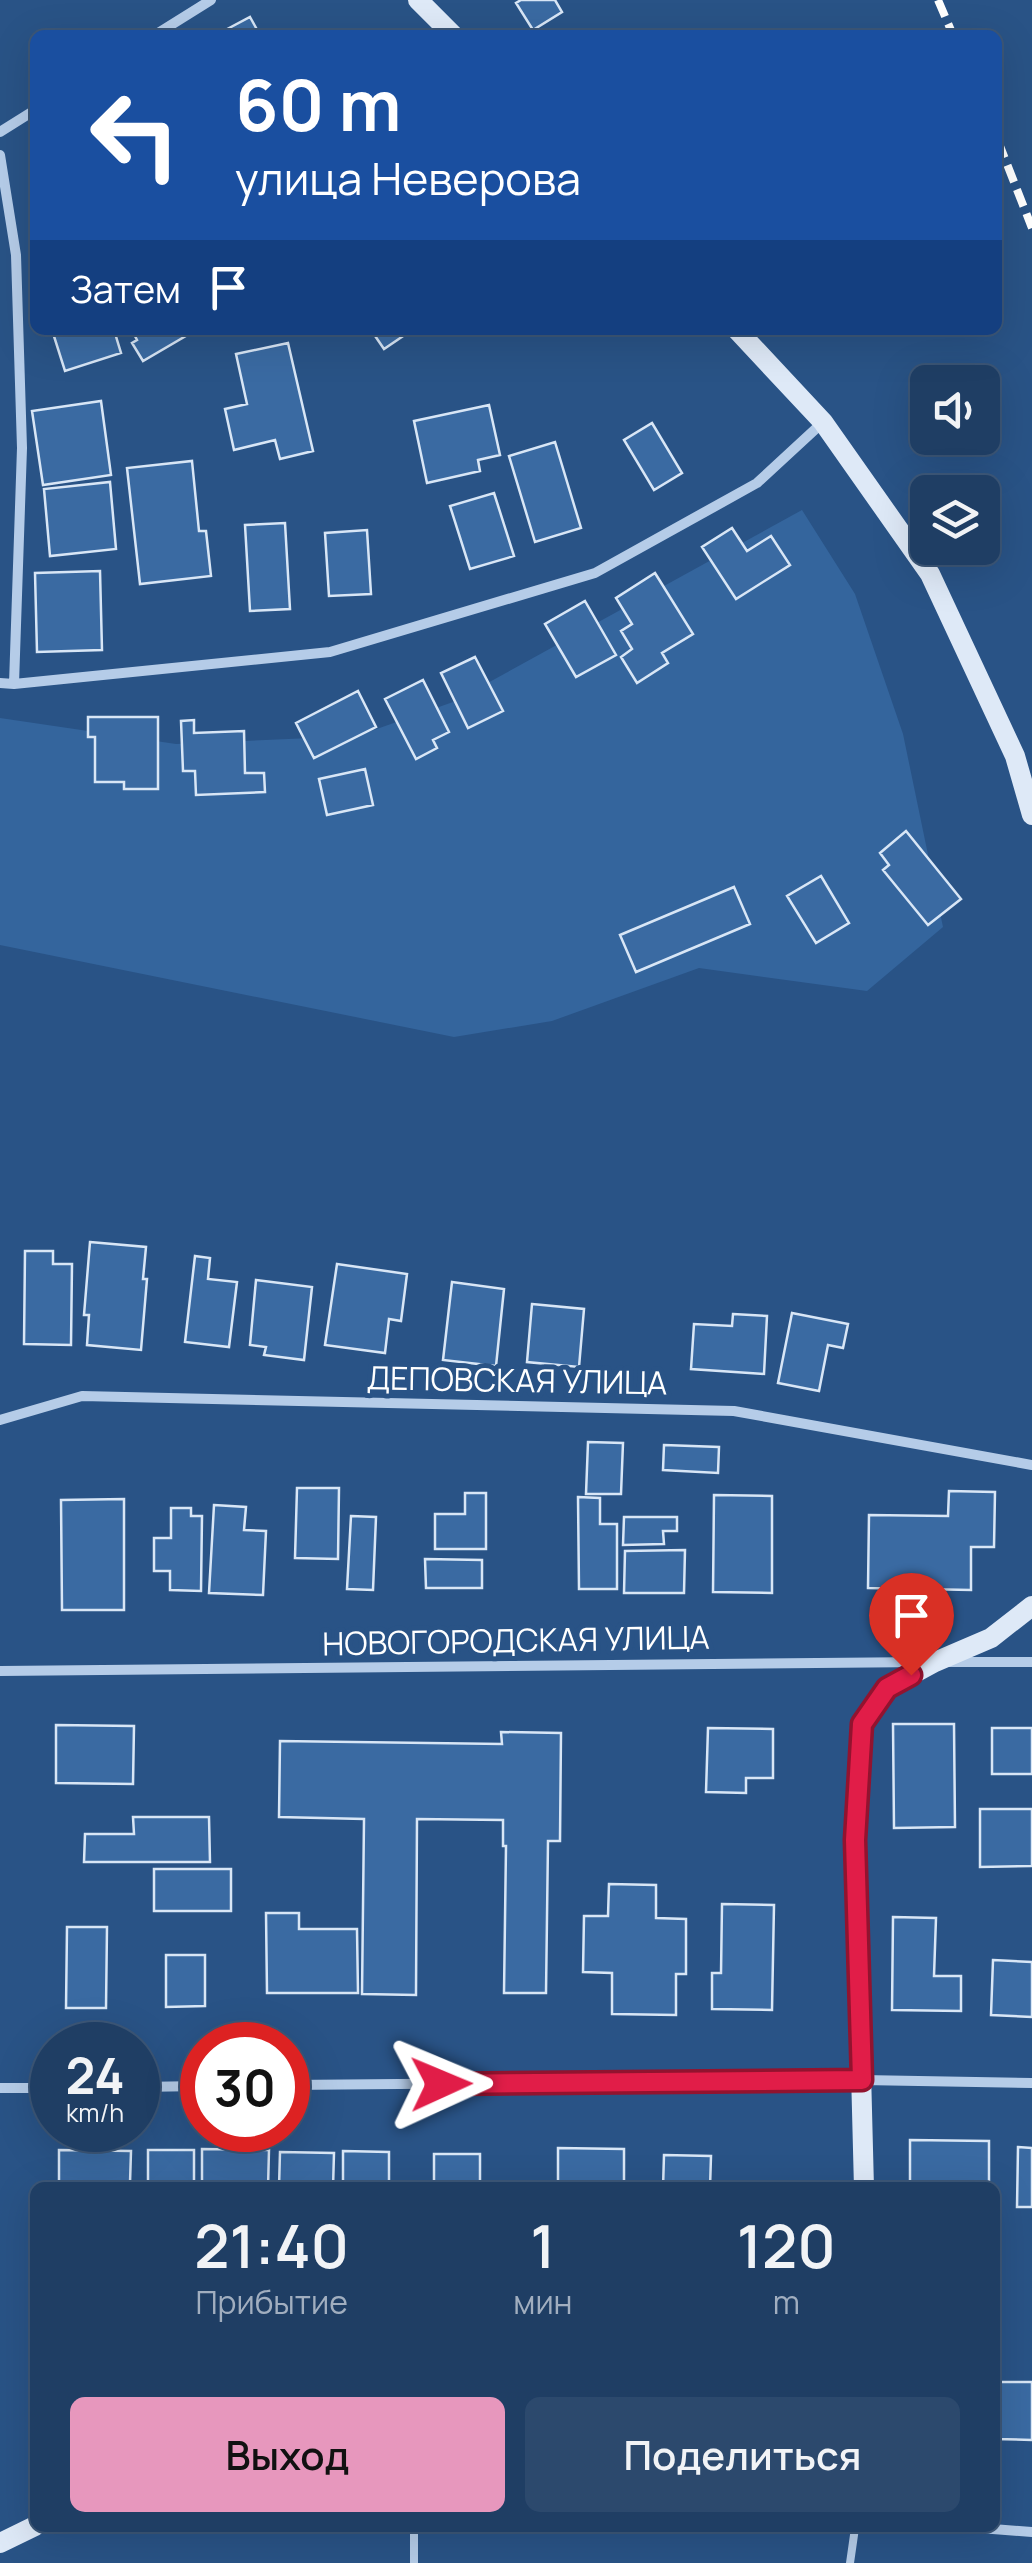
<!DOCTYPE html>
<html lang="ru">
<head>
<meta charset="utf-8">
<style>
  :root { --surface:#1f3e64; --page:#2c496d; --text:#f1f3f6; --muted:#a1aebf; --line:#3c5778; --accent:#e797bd }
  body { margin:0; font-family:Manrope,sans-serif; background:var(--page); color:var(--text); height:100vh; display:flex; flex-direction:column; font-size:38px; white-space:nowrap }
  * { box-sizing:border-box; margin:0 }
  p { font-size:32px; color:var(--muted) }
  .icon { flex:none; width:55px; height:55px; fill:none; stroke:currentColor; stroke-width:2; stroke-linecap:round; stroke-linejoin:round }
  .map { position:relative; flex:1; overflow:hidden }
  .details { position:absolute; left:30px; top:2182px; width:970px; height:350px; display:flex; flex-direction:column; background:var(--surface); border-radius:15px; box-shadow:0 10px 40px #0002,0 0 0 2px var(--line) }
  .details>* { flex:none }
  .top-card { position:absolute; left:30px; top:30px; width:972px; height:305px; border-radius:15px; box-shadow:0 10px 40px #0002,0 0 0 2px var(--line); background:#1a4fa0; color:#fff; overflow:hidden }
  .tools { position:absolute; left:910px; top:365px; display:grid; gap:20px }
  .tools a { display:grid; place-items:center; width:90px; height:90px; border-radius:15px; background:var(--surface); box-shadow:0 10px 40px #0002,0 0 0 2px var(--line); font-size:50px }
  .speed { position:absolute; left:30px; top:2022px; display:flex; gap:20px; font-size:50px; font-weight:700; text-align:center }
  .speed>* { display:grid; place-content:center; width:130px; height:130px; border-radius:50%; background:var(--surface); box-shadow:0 10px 40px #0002,0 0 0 2px var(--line); line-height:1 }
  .speed small { font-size:25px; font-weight:400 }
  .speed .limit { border:15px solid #d22; background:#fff; color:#111 }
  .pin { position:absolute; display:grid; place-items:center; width:85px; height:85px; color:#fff; margin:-102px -42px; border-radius:50% 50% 50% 0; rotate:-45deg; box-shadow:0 0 10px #0007 }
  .pin .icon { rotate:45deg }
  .me { position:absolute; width:110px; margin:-55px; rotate:89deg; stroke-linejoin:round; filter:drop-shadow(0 0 8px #0008) }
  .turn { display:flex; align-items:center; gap:35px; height:210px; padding:0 40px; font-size:45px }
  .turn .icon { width:130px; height:130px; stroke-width:2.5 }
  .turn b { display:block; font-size:70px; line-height:85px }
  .then { display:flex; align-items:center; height:95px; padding:0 40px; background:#0003; gap:20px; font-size:38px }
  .eta { display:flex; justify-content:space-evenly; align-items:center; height:170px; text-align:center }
  .eta b { font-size:60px; font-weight:600; line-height:70px }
  .cta { display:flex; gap:20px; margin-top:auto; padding:20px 40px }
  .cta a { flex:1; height:115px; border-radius:15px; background:var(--accent); color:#111; font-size:40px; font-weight:600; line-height:115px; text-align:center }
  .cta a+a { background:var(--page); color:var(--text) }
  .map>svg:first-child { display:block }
</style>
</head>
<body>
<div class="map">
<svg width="1032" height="2563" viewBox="0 0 1032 2563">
  <rect width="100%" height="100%" fill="#295386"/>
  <path fill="#34659d" d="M 802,510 L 855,594 L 903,734 L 943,927 L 867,991 L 699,968 L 552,1021 L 454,1037 L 0,945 L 0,718 L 176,744 L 357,736 L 453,702 Z"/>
  <path fill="#3a6aa2" stroke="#d8e6f6" stroke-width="2.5" d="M 521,0 L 555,0 L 562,12 L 533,30 L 516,3 Z
    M 250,17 L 260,35 L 216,35 Z
    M 52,330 L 114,330 L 121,353 L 65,371 Z
    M 132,330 L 196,330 L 143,361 L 132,343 L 137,340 Z
    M 371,330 L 412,330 L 384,349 Z
    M 288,343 L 313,451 L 280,459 L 275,440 L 234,450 L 225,409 L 247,404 L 236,354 Z
    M 101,401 L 111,475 L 43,485 L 32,411 Z
    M 489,405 L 500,455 L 478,460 L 480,471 L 427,483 L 414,421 Z
    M 652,423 L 682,473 L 654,490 L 624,440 Z
    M 555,442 L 581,528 L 535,542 L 509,456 Z
    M 192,461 L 199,531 L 206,531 L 211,576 L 140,584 L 127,468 Z
    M 110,482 L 116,549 L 50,556 L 44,489 Z
    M 494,493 L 514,556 L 470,569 L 450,506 Z
    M 285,523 L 290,609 L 250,611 L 245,525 Z
    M 732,528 L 747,551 L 771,536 L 790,565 L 736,599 L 702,547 Z
    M 367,530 L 371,594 L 329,596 L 325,533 Z
    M 100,571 L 102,650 L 37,652 L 35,573 Z
    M 655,573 L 693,634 L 662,653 L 668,663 L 637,683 L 621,657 L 632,649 L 621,631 L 632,624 L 616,598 Z
    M 585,601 L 616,655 L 576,677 L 545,624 Z
    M 475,657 L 503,711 L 468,728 L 441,673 Z
    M 423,680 L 449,732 L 433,740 L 437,748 L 416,759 L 385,699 Z
    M 358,691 L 376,727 L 314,758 L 296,723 Z
    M 88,717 L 158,717 L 158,789 L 124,789 L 124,782 L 95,782 L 95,737 L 88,737 Z
    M 194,720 L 194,733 L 244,731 L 245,773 L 264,773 L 265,792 L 196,795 L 195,771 L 183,771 L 181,721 Z
    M 365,769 L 373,805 L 327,815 L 319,779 Z
    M 906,831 L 961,899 L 928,925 L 883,870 L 889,865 L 880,853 Z
    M 821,876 L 849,923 L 816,943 L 787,896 Z
    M 734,887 L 750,924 L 636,972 L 620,935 Z
    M 90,1242 L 146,1247 L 143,1279 L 147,1279 L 141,1350 L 87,1345 L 89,1315 L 84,1315 Z
    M 25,1251 L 53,1251 L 53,1264 L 72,1264 L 71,1345 L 24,1344 Z
    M 195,1256 L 210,1258 L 208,1279 L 237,1282 L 229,1347 L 185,1342 Z
    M 337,1264 L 407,1274 L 401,1321 L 389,1319 L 385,1353 L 325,1345 Z
    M 256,1280 L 312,1287 L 304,1360 L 264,1355 L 266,1347 L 250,1345 Z
    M 452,1282 L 504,1289 L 496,1366 L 443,1360 Z
    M 532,1304 L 584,1309 L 579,1367 L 527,1362 Z
    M 792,1313 L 848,1324 L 843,1348 L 828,1345 L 819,1391 L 778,1383 Z
    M 733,1314 L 767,1316 L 764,1374 L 691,1369 L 694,1324 L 732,1326 Z
    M 588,1442 L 623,1443 L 621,1494 L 586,1494 Z
    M 664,1445 L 719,1447 L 718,1473 L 663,1470 Z
    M 297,1488 L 339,1488 L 338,1559 L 295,1558 Z
    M 949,1491 L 995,1492 L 994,1547 L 971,1547 L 971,1590 L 868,1588 L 869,1515 L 948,1516 Z
    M 465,1493 L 486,1493 L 486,1549 L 435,1549 L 435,1514 L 465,1514 Z
    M 714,1495 L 772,1496 L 772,1593 L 713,1592 Z
    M 578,1497 L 600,1498 L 600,1524 L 617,1524 L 617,1589 L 579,1589 Z
    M 124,1499 L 124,1610 L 62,1610 L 61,1500 Z
    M 214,1505 L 246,1507 L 244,1530 L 266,1531 L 263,1595 L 209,1593 Z
    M 171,1508 L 191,1508 L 191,1516 L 202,1516 L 201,1591 L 170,1590 L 170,1571 L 154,1571 L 154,1538 L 171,1538 Z
    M 351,1516 L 376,1517 L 373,1590 L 347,1589 Z
    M 624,1517 L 677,1517 L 677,1531 L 663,1531 L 664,1544 L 623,1545 Z
    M 685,1550 L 684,1593 L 624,1593 L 625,1551 Z
    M 425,1559 L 482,1560 L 482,1588 L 426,1588 Z
    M 893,1724 L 954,1724 L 955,1827 L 894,1828 Z
    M 56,1725 L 134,1726 L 133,1784 L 56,1783 Z
    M 708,1728 L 773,1729 L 773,1778 L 746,1778 L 746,1793 L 706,1792 Z
    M 992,1728 L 1032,1728 L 1032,1774 L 992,1774 Z
    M 501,1732 L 561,1733 L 560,1841 L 548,1841 L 546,1993 L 504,1993 L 506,1846 L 503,1846 L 503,1820 L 417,1819 L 416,1995 L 362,1994 L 364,1819 L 279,1817 L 280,1741 L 502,1744 Z
    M 980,1809 L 1032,1809 L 1032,1866 L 980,1867 Z
    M 133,1817 L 209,1817 L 210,1862 L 84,1862 L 85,1834 L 134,1834 Z
    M 154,1869 L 231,1869 L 231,1911 L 154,1911 Z
    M 609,1884 L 656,1885 L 656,1918 L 686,1919 L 686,1974 L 676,1974 L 676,2015 L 612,2014 L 612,1973 L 583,1972 L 584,1916 L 608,1916 Z
    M 722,1904 L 774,1905 L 772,2010 L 712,2009 L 712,1973 L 721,1973 Z
    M 266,1913 L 299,1913 L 299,1929 L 357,1929 L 358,1993 L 267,1993 Z
    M 893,1917 L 936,1918 L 934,1976 L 961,1976 L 961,2011 L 892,2010 Z
    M 67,1927 L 107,1927 L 106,2008 L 66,2008 Z
    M 166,1955 L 205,1955 L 205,2006 L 166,2007 Z
    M 993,1960 L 1032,1962 L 1032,2017 L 991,2015 Z
    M 910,2140 L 989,2141 L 989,2188 L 910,2188 Z
    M 1018,2147 L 1032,2148 L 1032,2207 L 1017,2207 Z
    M 558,2148 L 624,2149 L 624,2188 L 558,2188 Z
    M 202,2149 L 269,2150 L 268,2188 L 202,2188 Z
    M 59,2150 L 131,2151 L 130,2183 L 107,2183 L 107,2188 L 59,2188 Z
    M 148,2150 L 194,2150 L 194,2188 L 148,2188 Z
    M 343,2151 L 389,2152 L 389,2188 L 343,2188 Z
    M 280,2152 L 334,2153 L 333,2188 L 279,2188 Z
    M 434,2154 L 480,2154 L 480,2188 L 434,2188 Z
    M 664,2155 L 711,2156 L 710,2188 L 663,2188 Z
    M 995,2382 L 1032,2382 L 1032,2440 L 995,2439 Z"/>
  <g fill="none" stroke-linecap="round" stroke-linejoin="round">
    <path stroke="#b5cce8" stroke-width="8" d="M 414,2528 L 414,2563
      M 850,2563 L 855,2528"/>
    <path stroke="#b5cce8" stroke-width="10" d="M 155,35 L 211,0
      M 0,132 L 35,110
      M 0,155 L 16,255 L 22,448 L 14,684
      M 0,683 L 14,684 L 330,652 L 595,573 L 757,483 L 822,423
      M 0,1420 L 82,1396 L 734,1411 L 1032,1465
      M 948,1662 L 1032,1662
      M 0,1671 L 926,1662
      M 288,2085 L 862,2080 L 1032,2083
      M 138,2087 L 202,2086
      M 0,2088 L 52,2088
      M 980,2528 L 1032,2532"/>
    <path stroke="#dee9f7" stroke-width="20" d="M 418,0 L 453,35
      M 737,330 L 823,422 L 930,574 L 1015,756 L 1032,815
      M 864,2188 L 855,1839 L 862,1725 L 887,1688 L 935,1662 L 991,1638 L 1032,1606
      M 0,2543 L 35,2526"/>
    <path stroke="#fff" stroke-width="8" stroke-dasharray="18 8" stroke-linecap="butt" d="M 938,0 L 953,35
      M 998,141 L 1032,228"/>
  </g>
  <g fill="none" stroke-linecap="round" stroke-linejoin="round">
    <g stroke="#92132f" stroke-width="25">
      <path id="route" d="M 441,2084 L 862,2080 L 855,1840 L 862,1724 L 887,1688 L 911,1675"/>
    </g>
    <use href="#route" stroke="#e11d48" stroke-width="18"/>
  </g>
  <g text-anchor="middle" stroke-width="10" stroke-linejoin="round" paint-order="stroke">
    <g font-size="32" fill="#fff" stroke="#295386">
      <text transform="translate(517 1381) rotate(1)" y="11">ДЕПОВСКАЯ УЛИЦА</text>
      <text transform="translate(516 1641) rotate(-1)" y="11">НОВОГОРОДСКАЯ УЛИЦА</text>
    </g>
  </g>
</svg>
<div class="tools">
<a><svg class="icon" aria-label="sound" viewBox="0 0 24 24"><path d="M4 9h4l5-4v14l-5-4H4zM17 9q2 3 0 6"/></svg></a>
<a><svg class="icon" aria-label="layers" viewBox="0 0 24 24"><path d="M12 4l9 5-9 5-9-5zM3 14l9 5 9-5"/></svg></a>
</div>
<div class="speed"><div>24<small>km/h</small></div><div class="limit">30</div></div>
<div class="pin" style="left:911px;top:1675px;background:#d93025"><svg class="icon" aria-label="arrive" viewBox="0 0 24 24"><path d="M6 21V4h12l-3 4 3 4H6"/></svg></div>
<svg class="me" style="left:441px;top:2084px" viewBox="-20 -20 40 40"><path d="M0-17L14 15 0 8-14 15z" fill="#e11d48" stroke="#fff" stroke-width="4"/></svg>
<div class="top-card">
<div class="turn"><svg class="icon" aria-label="left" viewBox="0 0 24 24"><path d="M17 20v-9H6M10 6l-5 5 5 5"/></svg><div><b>60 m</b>улица Неверова</div></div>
<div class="then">Затем<svg class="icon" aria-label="arrive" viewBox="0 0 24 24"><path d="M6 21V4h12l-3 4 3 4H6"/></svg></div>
</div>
<section class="details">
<div class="eta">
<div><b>21:40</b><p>Прибытие</p></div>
<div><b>1</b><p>мин</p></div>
<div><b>120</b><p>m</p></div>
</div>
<div class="cta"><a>Выход</a><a>Поделиться</a></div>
</section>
</div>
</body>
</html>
